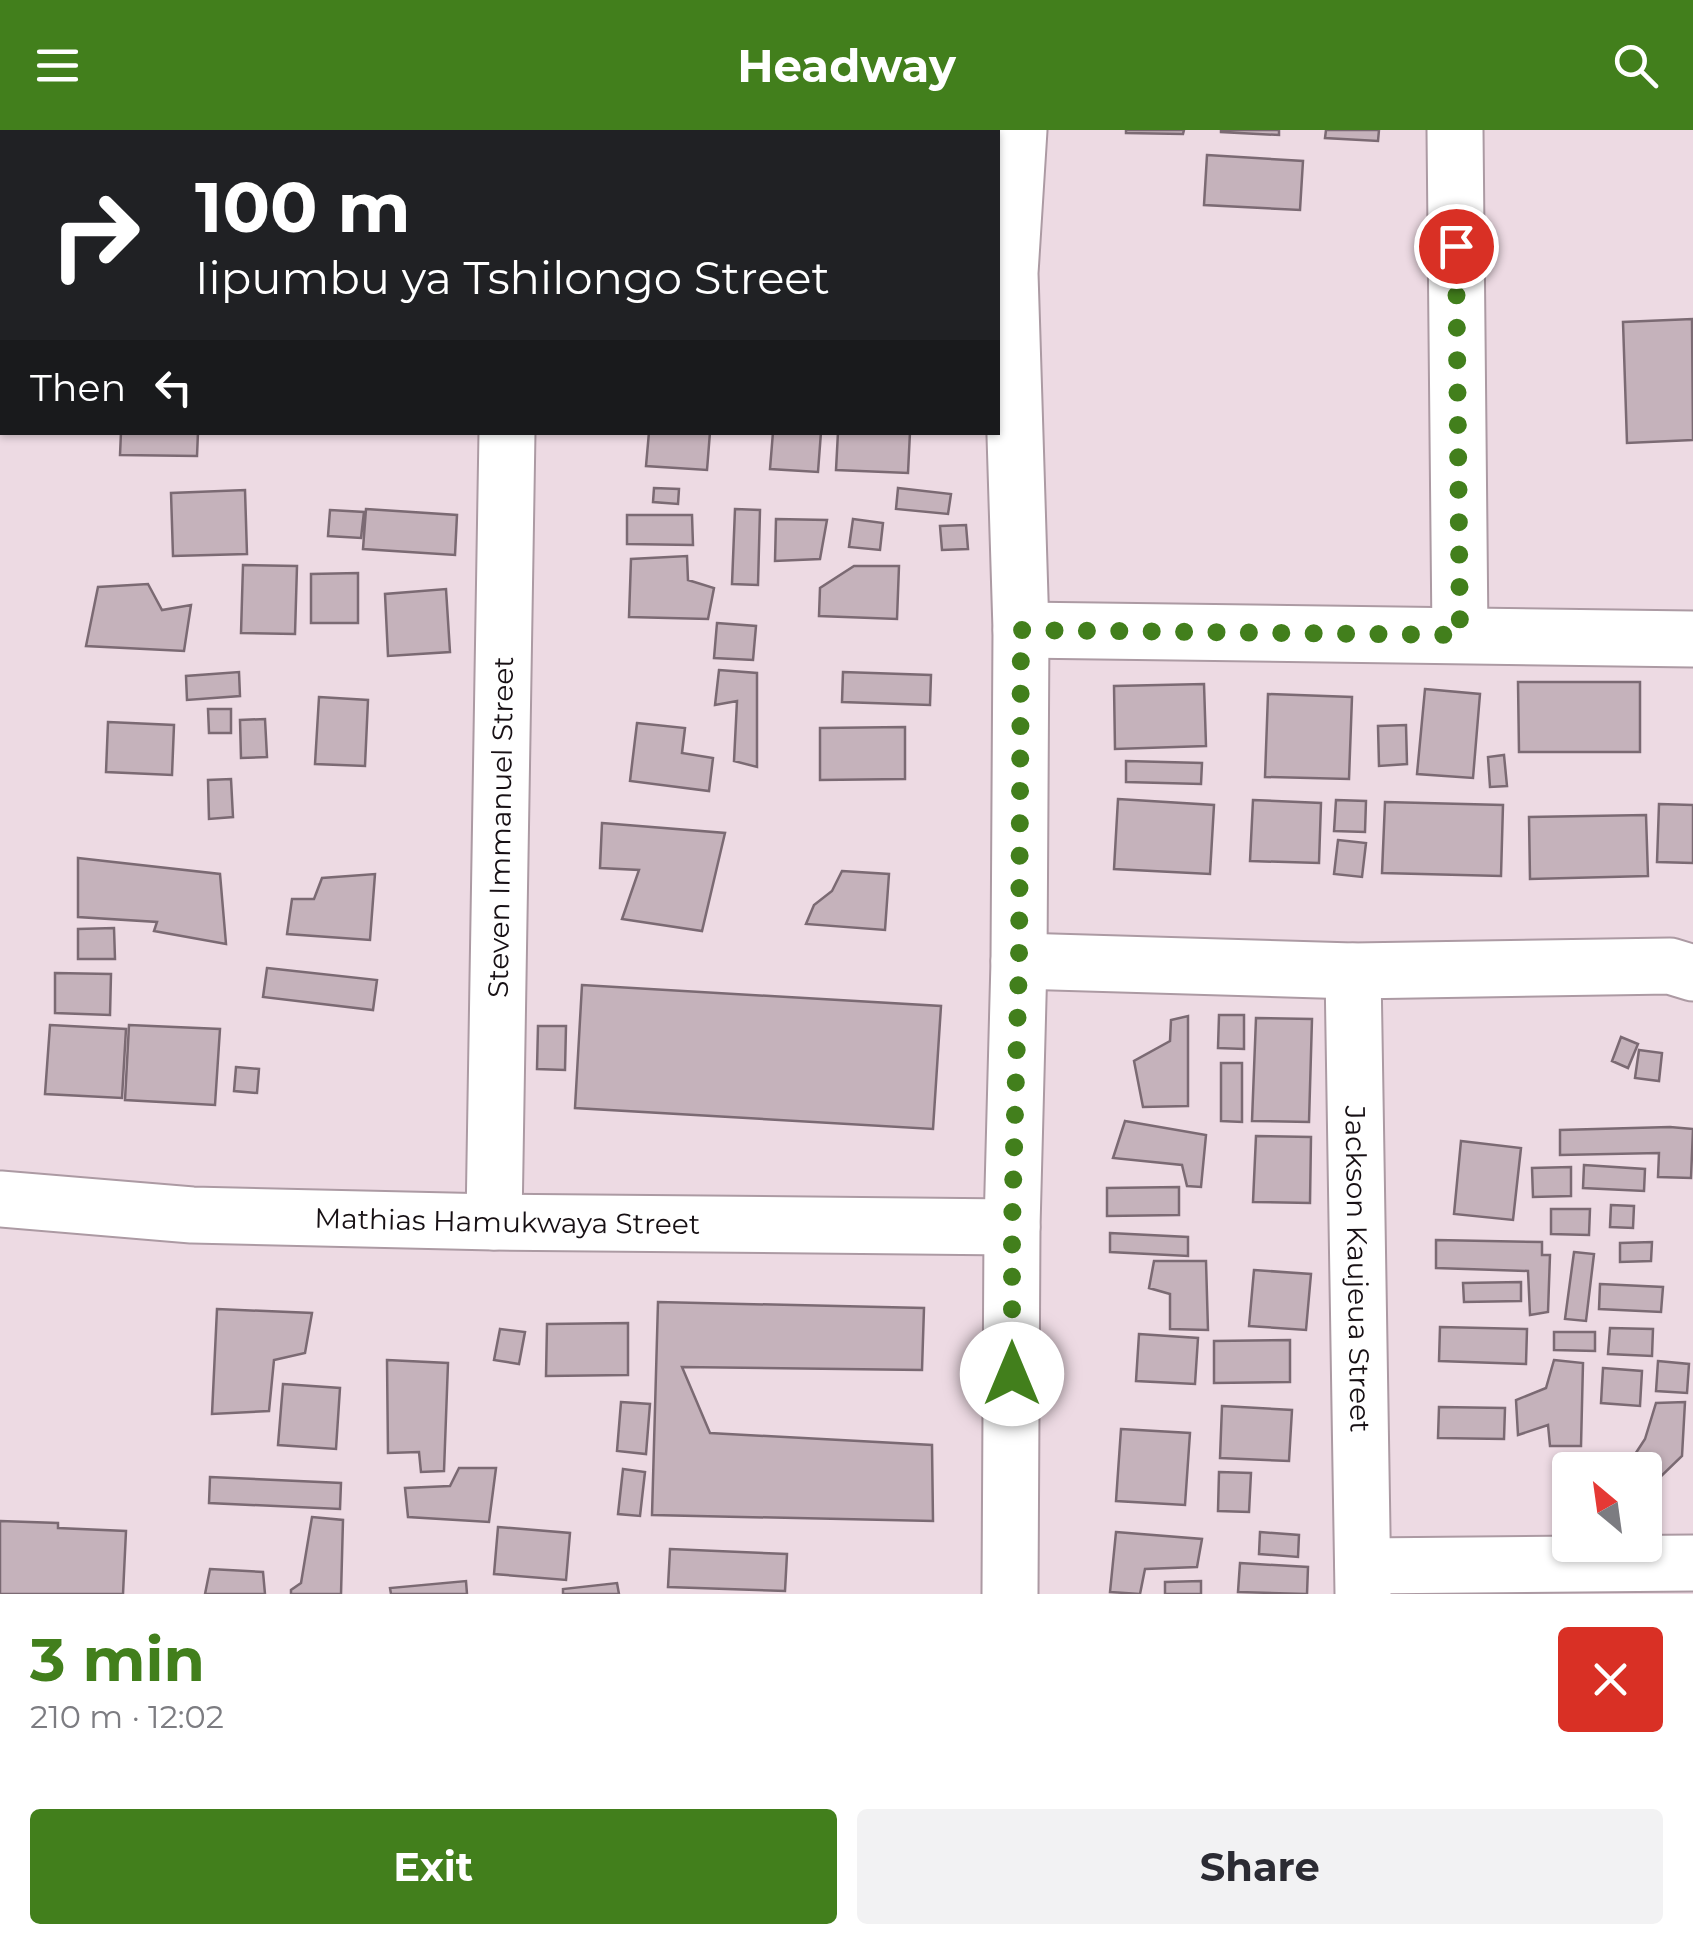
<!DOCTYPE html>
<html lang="en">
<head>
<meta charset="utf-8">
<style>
  :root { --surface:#fff; --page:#f2f2f3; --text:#2b2b33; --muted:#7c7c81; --accent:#427f1c }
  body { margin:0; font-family:Montserrat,sans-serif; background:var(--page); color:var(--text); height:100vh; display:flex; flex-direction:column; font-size:38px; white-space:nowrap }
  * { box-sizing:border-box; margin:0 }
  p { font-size:32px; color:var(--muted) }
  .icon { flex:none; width:55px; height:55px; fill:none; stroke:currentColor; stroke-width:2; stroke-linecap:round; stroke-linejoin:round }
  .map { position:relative; height:1464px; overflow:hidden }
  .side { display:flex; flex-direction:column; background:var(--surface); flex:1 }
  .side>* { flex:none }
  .top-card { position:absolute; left:0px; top:0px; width:1000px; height:305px; box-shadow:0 2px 8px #0004; background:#202124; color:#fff; overflow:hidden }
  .needle { width:65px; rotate:331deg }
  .buttons { position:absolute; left:1552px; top:1322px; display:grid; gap:20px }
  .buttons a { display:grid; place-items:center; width:110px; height:110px; border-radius:10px; background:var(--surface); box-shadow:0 2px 8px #0004; font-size:50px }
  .pin { position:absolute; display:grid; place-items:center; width:85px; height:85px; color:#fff; margin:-42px; border:5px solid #fff; border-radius:50%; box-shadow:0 2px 10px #0007 }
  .me { position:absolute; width:110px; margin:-55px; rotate:0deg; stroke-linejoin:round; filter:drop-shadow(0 0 8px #0008) }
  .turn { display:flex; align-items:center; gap:35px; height:210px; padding:0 30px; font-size:45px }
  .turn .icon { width:130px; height:130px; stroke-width:2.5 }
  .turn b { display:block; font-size:70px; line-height:85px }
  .then { display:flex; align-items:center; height:95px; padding:0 30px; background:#0003; gap:20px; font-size:38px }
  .round { display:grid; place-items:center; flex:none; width:105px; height:105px; border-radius:10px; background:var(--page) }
  .head { display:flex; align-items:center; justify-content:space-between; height:170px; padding:0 30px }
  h1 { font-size:60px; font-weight:700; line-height:75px; color:var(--accent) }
  .action { display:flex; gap:20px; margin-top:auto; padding:20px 30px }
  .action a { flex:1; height:115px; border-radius:10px; background:var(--accent); color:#fff; font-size:40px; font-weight:700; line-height:115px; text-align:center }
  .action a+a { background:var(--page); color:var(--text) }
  header { display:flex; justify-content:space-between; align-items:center; height:130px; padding:0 30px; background:var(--accent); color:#fff; font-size:45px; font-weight:700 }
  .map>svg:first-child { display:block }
</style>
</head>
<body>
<header><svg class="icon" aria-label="menu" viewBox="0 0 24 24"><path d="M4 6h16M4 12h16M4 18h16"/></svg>Headway<svg class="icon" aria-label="search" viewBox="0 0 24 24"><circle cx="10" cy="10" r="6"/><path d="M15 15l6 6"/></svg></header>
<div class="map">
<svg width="1693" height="1464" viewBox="0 0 1693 1464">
  <rect width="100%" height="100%" fill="#eddae3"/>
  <path fill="#c5b2bb" stroke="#7b6a73" stroke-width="2.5" d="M 885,0 L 951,0 L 950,2 L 885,2 Z
    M 1126,0 L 1184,0 L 1183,4 L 1126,3 Z
    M 1221,0 L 1279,0 L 1279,5 L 1221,2 Z
    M 1326,0 L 1379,0 L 1378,11 L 1325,8 Z
    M 1207,25 L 1303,31 L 1300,80 L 1204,75 Z
    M 1692,189 L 1693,310 L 1627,313 L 1623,192 Z
    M 121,302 L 198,302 L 197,326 L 120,325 Z
    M 649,302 L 710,302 L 707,340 L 646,336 Z
    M 773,302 L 821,302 L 818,342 L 770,339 Z
    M 838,302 L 910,302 L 908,343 L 836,340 Z
    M 654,358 L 679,359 L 678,374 L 653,372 Z
    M 898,358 L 951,364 L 948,384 L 896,379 Z
    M 245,360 L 247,424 L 173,426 L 171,363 Z
    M 366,379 L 457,385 L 455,425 L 363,419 Z
    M 735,379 L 760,380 L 758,455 L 732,454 Z
    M 330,380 L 364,382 L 361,408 L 328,406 Z
    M 627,385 L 692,385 L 693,415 L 627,414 Z
    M 776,389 L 827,390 L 820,429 L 775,431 Z
    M 853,389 L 883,393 L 880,420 L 849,417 Z
    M 966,395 L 968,419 L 942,420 L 940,396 Z
    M 687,426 L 688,450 L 714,458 L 708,489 L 629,487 L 631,429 Z
    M 243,435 L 297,436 L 295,504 L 241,503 Z
    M 854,436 L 899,436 L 897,489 L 819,486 L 820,458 Z
    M 358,443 L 358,493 L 311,493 L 311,444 Z
    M 148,454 L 162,480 L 191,475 L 184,521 L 86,516 L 98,457 Z
    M 446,459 L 450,522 L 388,526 L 385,464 Z
    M 717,493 L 756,496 L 753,530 L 714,528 Z
    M 719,540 L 757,543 L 757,637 L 734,631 L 737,571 L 715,575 Z
    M 239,542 L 240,566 L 187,570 L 186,546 Z
    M 843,542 L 931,545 L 930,575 L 842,572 Z
    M 1518,552 L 1640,552 L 1640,622 L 1519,622 Z
    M 1204,554 L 1206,616 L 1115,619 L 1114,556 Z
    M 1425,559 L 1480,564 L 1473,648 L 1417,644 Z
    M 1268,564 L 1352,567 L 1349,649 L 1265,647 Z
    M 319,567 L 368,570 L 365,636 L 315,634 Z
    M 208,579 L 231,579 L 231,603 L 209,603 Z
    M 265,589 L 267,627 L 241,628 L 240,590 Z
    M 108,592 L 174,595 L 172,645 L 106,642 Z
    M 637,593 L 685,598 L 682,623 L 713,628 L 709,661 L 630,651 Z
    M 1406,595 L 1407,634 L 1379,636 L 1378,596 Z
    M 905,597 L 905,649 L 820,650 L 820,598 Z
    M 1504,625 L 1507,656 L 1490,657 L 1488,627 Z
    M 1126,631 L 1202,633 L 1201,654 L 1126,652 Z
    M 231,649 L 233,687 L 209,689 L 208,650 Z
    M 1118,669 L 1214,675 L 1210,744 L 1114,739 Z
    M 1253,670 L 1321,673 L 1319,733 L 1250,731 Z
    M 1336,670 L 1366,671 L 1365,702 L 1334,701 Z
    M 1385,672 L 1503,675 L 1501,746 L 1382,743 Z
    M 1659,674 L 1693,675 L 1693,733 L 1657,732 Z
    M 1646,685 L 1648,746 L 1530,749 L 1529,687 Z
    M 602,693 L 725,703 L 702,801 L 622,789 L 639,740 L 600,738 Z
    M 1338,710 L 1366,713 L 1362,747 L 1334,744 Z
    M 78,728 L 220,744 L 226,814 L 154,801 L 157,792 L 78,787 Z
    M 842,741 L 889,744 L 885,800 L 806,794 L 814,775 L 832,761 Z
    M 375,744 L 370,810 L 287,804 L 292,769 L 314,769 L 322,748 Z
    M 114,798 L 115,829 L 78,829 L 78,799 Z
    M 267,838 L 377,850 L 373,880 L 263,867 Z
    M 55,843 L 111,844 L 110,885 L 55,883 Z
    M 582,855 L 941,876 L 933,999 L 575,978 Z
    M 1219,885 L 1244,885 L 1244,919 L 1218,918 Z
    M 1188,886 L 1188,976 L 1143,977 L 1134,931 L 1170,911 L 1171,890 Z
    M 1256,888 L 1312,889 L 1309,992 L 1252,991 Z
    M 50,895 L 126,899 L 122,968 L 45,964 Z
    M 129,895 L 220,899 L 215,975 L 125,970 Z
    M 538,896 L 566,896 L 565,940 L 537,939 Z
    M 1621,907 L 1638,914 L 1628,938 L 1612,931 Z
    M 1639,920 L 1662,923 L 1659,951 L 1635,948 Z
    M 1221,933 L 1242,933 L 1242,992 L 1221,991 Z
    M 236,937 L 259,939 L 257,963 L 234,961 Z
    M 1125,991 L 1206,1005 L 1201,1057 L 1187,1056 L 1182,1035 L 1113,1028 Z
    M 1670,997 L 1693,999 L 1691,1048 L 1658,1047 L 1659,1023 L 1560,1025 L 1560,1000 Z
    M 1256,1006 L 1311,1007 L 1310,1073 L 1253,1072 Z
    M 1461,1011 L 1521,1018 L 1513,1090 L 1454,1084 Z
    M 1584,1035 L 1645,1039 L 1644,1061 L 1583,1058 Z
    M 1571,1037 L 1571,1066 L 1533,1067 L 1532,1038 Z
    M 1179,1057 L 1179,1085 L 1107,1086 L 1107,1058 Z
    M 1611,1075 L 1634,1076 L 1633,1098 L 1610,1097 Z
    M 1551,1079 L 1590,1079 L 1589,1105 L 1551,1104 Z
    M 1110,1103 L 1188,1107 L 1188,1126 L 1110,1122 Z
    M 1436,1110 L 1542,1112 L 1542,1125 L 1550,1125 L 1548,1182 L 1530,1185 L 1528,1141 L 1436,1138 Z
    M 1652,1112 L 1651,1131 L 1620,1132 L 1620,1113 Z
    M 1574,1122 L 1594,1124 L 1586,1191 L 1565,1189 Z
    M 1154,1131 L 1206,1131 L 1208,1200 L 1170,1199 L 1170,1164 L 1149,1158 Z
    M 1254,1140 L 1311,1144 L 1306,1200 L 1249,1196 Z
    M 1521,1152 L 1521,1171 L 1464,1172 L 1463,1153 Z
    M 1600,1154 L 1663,1157 L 1661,1182 L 1599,1179 Z
    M 658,1172 L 924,1178 L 922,1240 L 682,1237 L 710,1303 L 932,1315 L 933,1391 L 652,1385 Z
    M 217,1179 L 312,1183 L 305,1223 L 274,1230 L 269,1281 L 212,1284 Z
    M 628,1193 L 628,1245 L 546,1246 L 547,1194 Z
    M 1440,1197 L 1527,1199 L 1526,1234 L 1439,1231 Z
    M 1610,1198 L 1653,1199 L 1652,1226 L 1608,1224 Z
    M 500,1199 L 525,1202 L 519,1234 L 494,1230 Z
    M 1554,1202 L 1595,1202 L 1595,1221 L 1554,1220 Z
    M 1139,1204 L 1198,1208 L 1195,1254 L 1136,1251 Z
    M 1290,1210 L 1290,1252 L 1214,1253 L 1214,1211 Z
    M 387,1230 L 448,1233 L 444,1341 L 421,1342 L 419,1322 L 388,1323 Z
    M 1554,1230 L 1583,1233 L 1581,1316 L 1550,1316 L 1548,1295 L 1518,1305 L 1516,1270 L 1546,1258 Z
    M 1658,1231 L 1689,1234 L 1687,1263 L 1656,1261 Z
    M 1603,1238 L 1642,1241 L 1640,1276 L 1601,1273 Z
    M 283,1254 L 340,1258 L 336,1319 L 278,1315 Z
    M 621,1272 L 650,1274 L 646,1324 L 617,1321 Z
    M 1685,1272 L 1682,1326 L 1651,1356 L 1645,1349 L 1645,1340 L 1637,1340 L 1630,1332 L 1645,1309 L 1656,1273 Z
    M 1222,1276 L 1292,1280 L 1289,1331 L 1220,1328 Z
    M 1439,1277 L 1505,1278 L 1504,1309 L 1438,1308 Z
    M 1121,1299 L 1190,1303 L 1185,1375 L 1116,1371 Z
    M 459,1338 L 496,1338 L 489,1392 L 408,1387 L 405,1358 L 450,1356 Z
    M 623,1339 L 645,1342 L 640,1386 L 618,1384 Z
    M 1219,1342 L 1251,1343 L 1249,1382 L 1218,1381 Z
    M 210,1347 L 341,1353 L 340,1379 L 209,1373 Z
    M 312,1387 L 343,1390 L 341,1464 L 291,1464 L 291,1460 L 301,1453 Z
    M 0,1391 L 58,1393 L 58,1398 L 126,1401 L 123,1464 L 0,1464 Z
    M 498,1397 L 570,1403 L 566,1450 L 494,1444 Z
    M 1116,1402 L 1202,1409 L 1197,1437 L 1145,1439 L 1140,1464 L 1110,1462 Z
    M 1260,1402 L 1299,1405 L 1298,1427 L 1259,1424 Z
    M 670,1419 L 787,1424 L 785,1461 L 668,1457 Z
    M 1240,1433 L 1308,1437 L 1307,1464 L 1238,1462 Z
    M 210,1439 L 263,1442 L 265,1464 L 205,1464 Z
    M 466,1451 L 467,1464 L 391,1464 L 390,1458 Z
    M 1201,1451 L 1201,1464 L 1165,1464 L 1165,1452 Z
    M 617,1453 L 619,1464 L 563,1464 L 563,1459 Z"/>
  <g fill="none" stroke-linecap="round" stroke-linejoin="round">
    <g stroke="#ac9aa3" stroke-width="59">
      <g id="minor">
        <path d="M 1455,0 L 1460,505"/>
        <path d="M 510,2 L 510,0"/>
        <path d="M 1021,500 L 1693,509"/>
        <path d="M 1019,831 L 1353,841 L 1670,836 L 1693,843"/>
        <path id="s1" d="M 1353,841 L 1363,1464"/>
        <path id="s2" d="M 0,1069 L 192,1085 L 494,1092 L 1012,1097"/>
        <path id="s3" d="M 494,1092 L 507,302"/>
        <path d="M 1363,1436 L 1693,1433"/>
        <path d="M 1010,1464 L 1012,1097 L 1019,831 L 1021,500 L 1010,143 L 1019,0"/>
      </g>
    </g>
    <use href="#minor" stroke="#fff" stroke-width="55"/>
  </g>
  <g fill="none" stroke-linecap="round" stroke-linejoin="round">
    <path stroke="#427f1c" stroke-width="18" stroke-dasharray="0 32.4" d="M 1012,1244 L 1012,1097 L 1019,831 L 1021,500 L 1460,505 L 1456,116"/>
  </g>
  <g text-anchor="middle" stroke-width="8" stroke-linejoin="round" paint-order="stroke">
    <g font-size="28" fill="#171014" stroke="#fff">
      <text dy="10" stroke="none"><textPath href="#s3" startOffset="395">Steven Immanuel Street</textPath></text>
      <text dy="10" stroke="none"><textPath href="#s2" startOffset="508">Mathias Hamukwaya Street</textPath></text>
      <text dy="10" stroke="none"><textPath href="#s1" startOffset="298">Jackson Kaujeua Street</textPath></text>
    </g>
  </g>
</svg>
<div class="buttons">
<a><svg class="needle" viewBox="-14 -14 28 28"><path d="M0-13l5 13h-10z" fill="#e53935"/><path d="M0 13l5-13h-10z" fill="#7c7c81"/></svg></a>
</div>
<div class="pin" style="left:1456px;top:116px;background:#d93025"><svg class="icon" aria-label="arrive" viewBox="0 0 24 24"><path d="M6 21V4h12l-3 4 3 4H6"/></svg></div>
<svg class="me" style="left:1012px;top:1244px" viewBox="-20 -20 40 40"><circle r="19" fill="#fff"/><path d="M0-13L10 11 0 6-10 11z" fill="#427f1c"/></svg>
<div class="top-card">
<div class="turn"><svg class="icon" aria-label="right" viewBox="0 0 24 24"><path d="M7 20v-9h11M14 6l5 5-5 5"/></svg><div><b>100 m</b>Iipumbu ya Tshilongo Street</div></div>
<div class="then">Then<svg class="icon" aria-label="left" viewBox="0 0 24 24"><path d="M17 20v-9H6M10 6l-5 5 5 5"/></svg></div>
</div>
</div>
<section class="side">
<div class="head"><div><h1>3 min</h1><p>210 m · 12:02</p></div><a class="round" style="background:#d93025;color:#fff"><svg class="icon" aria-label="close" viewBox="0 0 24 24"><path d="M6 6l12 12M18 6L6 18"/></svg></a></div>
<div class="action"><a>Exit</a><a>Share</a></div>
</section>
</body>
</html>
